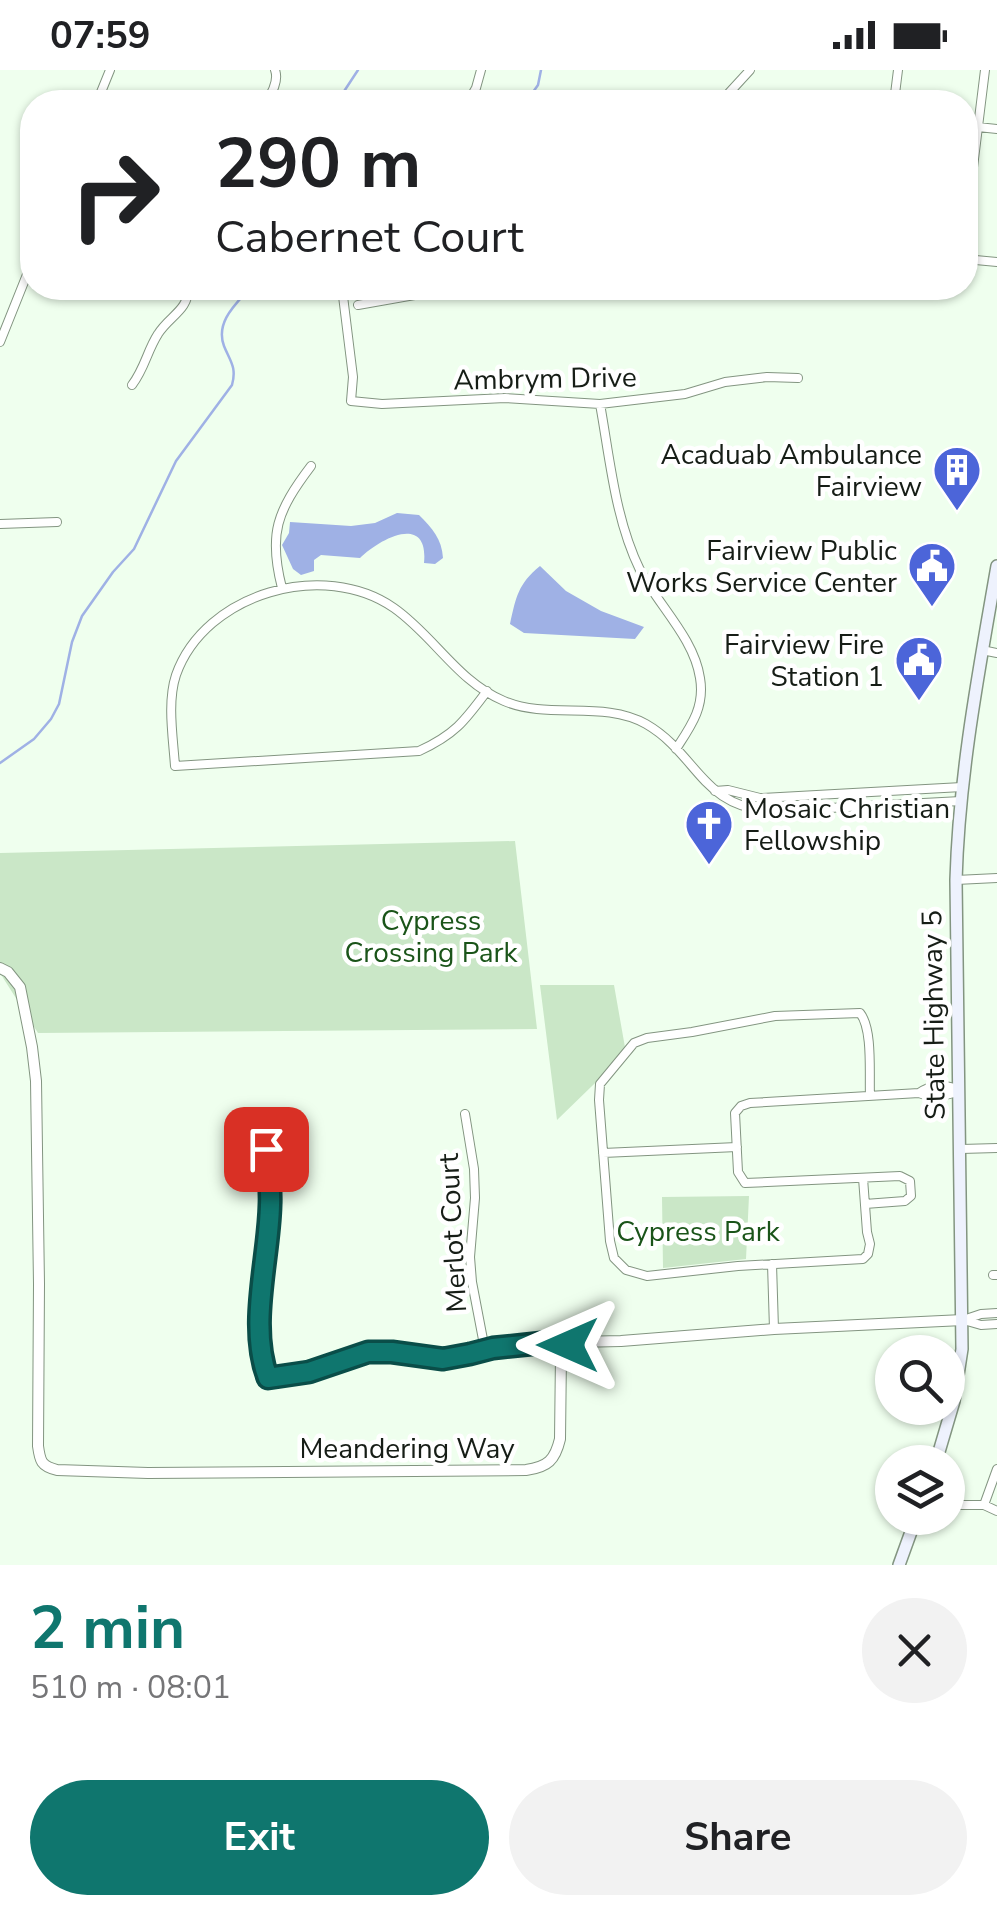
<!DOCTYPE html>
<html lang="en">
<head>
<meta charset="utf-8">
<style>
  :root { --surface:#fff; --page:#f2f2f2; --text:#202124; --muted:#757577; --accent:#0f766e }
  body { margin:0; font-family:"Nunito Sans",sans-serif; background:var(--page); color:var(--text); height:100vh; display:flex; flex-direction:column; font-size:38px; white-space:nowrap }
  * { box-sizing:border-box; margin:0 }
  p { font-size:32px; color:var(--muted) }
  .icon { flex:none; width:55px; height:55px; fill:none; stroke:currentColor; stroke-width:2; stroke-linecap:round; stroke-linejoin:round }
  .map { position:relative; height:1495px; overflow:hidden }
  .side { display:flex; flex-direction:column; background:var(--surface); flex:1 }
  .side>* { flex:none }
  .banner { position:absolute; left:20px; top:20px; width:958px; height:210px; border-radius:40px; box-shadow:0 2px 8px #0004; background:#fff; color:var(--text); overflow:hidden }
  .controls { position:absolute; left:875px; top:1265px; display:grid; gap:20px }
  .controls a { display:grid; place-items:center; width:90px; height:90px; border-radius:50%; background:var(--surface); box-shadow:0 2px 8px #0004; font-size:50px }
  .pin { position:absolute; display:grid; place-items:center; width:85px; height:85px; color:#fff; margin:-42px; border-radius:20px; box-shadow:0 5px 15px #0006 }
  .me { position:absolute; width:110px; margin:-55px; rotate:270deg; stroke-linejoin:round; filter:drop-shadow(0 0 8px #0008) }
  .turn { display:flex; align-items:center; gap:35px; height:210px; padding:0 30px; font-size:45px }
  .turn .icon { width:130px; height:130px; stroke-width:2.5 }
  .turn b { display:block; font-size:70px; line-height:85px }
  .round { display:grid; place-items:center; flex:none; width:105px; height:105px; border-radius:52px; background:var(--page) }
  .head { display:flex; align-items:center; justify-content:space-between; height:170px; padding:0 30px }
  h1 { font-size:60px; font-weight:700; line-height:75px; color:var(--accent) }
  .primary-button { display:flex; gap:20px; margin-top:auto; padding:20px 30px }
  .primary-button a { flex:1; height:115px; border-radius:60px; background:var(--accent); color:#fff; font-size:40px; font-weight:700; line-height:115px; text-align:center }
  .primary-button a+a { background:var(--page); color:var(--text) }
  .status { display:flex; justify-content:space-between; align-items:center; height:70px; padding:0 50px; background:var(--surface); direction:ltr }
  .status svg { height:28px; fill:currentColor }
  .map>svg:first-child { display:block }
</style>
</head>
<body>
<div class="status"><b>07:59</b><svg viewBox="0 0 49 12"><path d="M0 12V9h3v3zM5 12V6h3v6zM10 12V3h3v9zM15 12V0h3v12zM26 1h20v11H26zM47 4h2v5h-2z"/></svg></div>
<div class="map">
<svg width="997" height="1495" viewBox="0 0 997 1495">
  <rect width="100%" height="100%" fill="#efffee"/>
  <path fill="#cae7c7" d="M 515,771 L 537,959 L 38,963 L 0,903 L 0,783 Z
    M 540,915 L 614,915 L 626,983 L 557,1050 Z
    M 749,1126 L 746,1189 L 663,1198 L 662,1127 Z"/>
  <path fill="#9fb1e5" d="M 397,443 L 419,445 C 432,458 442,469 443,488 L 435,494 L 424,493 C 429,442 379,469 360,488 L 321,485 L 314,490 L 314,501 L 301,505 L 293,499 L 282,475 L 289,463 L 290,452 L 351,456 L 375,453 Z
    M 540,496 L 566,521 L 601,541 L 644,557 L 635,569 L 524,563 L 510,554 C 516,527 518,514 540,496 Z"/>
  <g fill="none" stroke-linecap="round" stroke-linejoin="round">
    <path stroke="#9fb1e5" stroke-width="2.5" d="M 337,32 L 358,0
      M 388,32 L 411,29 L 422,32
      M 526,32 L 538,15 L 541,0
      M 0,693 L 34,669 L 51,649 L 59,634 L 72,572 L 82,546 L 113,502 L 134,479 L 176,391 L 232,315 C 237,297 230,291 224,276 C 215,252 236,234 250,218"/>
    <g stroke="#839581" stroke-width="10">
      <path id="minor" d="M 97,32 L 110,0
        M 266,32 C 272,23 279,11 275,0
        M 468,32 L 476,18 L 481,0
        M 712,32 L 728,24 L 750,0
        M 894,32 L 898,0
        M 978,57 L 997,59
        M 965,162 L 985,0
        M 965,189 L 997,192
        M 342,218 L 353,307 L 351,331 L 382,334 L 505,328 L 600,334 L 685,324 L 725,312 L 767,307 L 798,308
        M 358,235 L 454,218
        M 0,272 L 32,192
        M 132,315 C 145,298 147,281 158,264 C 169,246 189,240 188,218
        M 600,334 C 610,389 615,449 640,500 C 658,535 694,568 700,608 C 705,637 691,656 676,679
        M 0,454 L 57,452
        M 282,518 C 268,464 277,441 311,396
        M 982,580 L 997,583
        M 487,621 C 464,652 454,665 419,681 L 175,696 C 173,667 167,632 176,605 C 205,523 324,489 394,538 C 434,566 458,612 504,631 C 549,650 603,630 646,654 C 698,684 701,738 773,741 L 961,731
        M 715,721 L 728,720 L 760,728 L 962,717
        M 956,810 L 997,808
        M 919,1023 C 931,1014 946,1014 959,1020
        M 465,1044 L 474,1099 L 475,1128 L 470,1187 L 472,1212 L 485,1280
        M 263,1047 C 266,1077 272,1109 270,1140 C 266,1190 249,1260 268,1308 C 294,1307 320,1300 344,1292 C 351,1289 359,1285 366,1283 C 392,1277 417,1290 443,1289 C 483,1287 525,1263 565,1277
        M 961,1079 L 997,1078
        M 603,1083 L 737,1077
        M 863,1108 L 867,1162 L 870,1174 L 868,1184 L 863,1189 L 738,1196 L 647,1206 L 626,1200 L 614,1188 L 610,1171 L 599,1030 L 600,1014 L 634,973 L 647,968 L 692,962 L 775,946 L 860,943 C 873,959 869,1004 870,1026
        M 865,1134 L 905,1131 L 911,1126 L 910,1111 L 900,1106 L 745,1113 L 738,1102 L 735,1043 L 741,1036 L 750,1033 L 919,1023 C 931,1028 947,1026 958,1021
        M 772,1194 L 774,1259
        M 993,1205 L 997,1205
        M 963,1250 L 981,1244 L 997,1243
        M 967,1251 L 981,1255 L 997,1254
        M 948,1435 L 984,1435 L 997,1441
        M 984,1435 L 997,1399"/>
    </g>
    <g stroke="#839581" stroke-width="12">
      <path id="tertiary" d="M 0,898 L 8,902 L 20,917 L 32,977 L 36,1011 L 39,1214 L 38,1376 C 40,1391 41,1396 57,1400 L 148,1403 L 526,1400 C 548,1397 555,1390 560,1369 L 561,1284 L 568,1275 L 576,1272 L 621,1271 L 774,1259 L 963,1250"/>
    </g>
    <g stroke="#839581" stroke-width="14">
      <path id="secondary" d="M 936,1392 L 954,1331 L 962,1279 L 956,810 C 959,704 979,600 997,496
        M 899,1495 L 916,1448"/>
    </g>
    <use href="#minor" stroke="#fff" stroke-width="8"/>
    <use href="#tertiary" stroke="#fff" stroke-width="10"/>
    <use href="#secondary" stroke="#eef2fd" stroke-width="11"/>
  </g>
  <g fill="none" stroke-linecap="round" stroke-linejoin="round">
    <g stroke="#0a4d48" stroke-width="25">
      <path id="route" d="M 266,1079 C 268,1097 271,1116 270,1135 C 269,1188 248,1256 268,1308 L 309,1302 L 368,1282 L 392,1282 L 443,1289 L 470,1284 L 493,1278 L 551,1272 L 566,1278 L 568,1275"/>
    </g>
    <use href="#route" stroke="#0f766e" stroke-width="18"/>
  </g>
  <defs>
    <g id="building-pin" transform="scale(2.5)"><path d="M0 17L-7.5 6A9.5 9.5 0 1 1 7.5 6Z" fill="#4c65d9" stroke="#fff"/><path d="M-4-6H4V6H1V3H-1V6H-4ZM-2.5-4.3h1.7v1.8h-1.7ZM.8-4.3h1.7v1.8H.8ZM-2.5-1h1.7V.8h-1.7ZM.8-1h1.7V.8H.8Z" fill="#fff"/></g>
    <g id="civic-pin" transform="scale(2.5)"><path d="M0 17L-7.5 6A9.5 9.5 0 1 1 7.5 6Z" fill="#4c65d9" stroke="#fff"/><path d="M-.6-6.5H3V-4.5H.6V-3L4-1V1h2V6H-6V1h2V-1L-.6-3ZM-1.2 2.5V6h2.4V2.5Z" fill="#fff"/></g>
    <g id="church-pin" transform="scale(2.5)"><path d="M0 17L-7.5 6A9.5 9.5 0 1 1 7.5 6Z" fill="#4c65d9" stroke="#fff"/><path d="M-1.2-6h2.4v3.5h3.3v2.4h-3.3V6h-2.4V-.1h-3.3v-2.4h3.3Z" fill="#fff"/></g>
  </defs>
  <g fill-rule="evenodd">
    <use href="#building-pin" x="957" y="400"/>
    <use href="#civic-pin" x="932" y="496"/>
    <use href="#civic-pin" x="919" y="590"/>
    <use href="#church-pin" x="709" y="754"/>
  </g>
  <g text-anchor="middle" stroke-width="9" stroke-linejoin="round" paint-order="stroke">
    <g font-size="28" fill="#161d16" stroke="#fff">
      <text transform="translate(545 308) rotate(-1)" y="10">Ambrym Drive</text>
      <text transform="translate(933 945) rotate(-91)" y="10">State Highway 5</text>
      <text transform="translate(452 1163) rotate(-93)" y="10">Merlot Court</text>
      <text x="407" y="1388">Meandering Way</text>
    </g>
    <g font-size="28" fill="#161d16" stroke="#fff" text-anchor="end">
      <text x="922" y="394">Acaduab Ambulance<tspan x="922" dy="32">Fairview</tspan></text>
      <text x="897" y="490">Fairview Public<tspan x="897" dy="32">Works Service Center</tspan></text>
      <text x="884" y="584">Fairview Fire<tspan x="884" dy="32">Station 1</tspan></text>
      <text x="744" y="748" text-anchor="start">Mosaic Christian<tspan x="744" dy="32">Fellowship</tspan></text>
    </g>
    <g font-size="28" fill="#1a5419" stroke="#fff">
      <text x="431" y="860">Cypress<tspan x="431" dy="32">Crossing Park</tspan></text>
      <text x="698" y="1171">Cypress Park</text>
    </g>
  </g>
</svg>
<div class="controls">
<a><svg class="icon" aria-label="search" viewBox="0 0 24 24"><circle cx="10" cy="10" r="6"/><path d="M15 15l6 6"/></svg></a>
<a><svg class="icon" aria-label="layers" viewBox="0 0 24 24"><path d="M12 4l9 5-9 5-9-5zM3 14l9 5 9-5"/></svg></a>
</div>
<div class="pin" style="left:266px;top:1079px;background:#d93025"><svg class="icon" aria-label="arrive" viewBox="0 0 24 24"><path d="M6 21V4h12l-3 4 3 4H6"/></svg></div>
<svg class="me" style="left:568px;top:1275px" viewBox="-20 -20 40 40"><path d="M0-17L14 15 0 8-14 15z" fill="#0f766e" stroke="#fff" stroke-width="4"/></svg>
<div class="banner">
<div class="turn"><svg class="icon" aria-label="right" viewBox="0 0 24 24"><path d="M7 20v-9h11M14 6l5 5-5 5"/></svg><div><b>290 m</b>Cabernet Court</div></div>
</div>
</div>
<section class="side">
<div class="head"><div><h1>2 min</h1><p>510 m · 08:01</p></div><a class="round"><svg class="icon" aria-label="close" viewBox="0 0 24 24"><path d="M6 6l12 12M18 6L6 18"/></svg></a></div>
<div class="primary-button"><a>Exit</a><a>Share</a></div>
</section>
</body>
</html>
